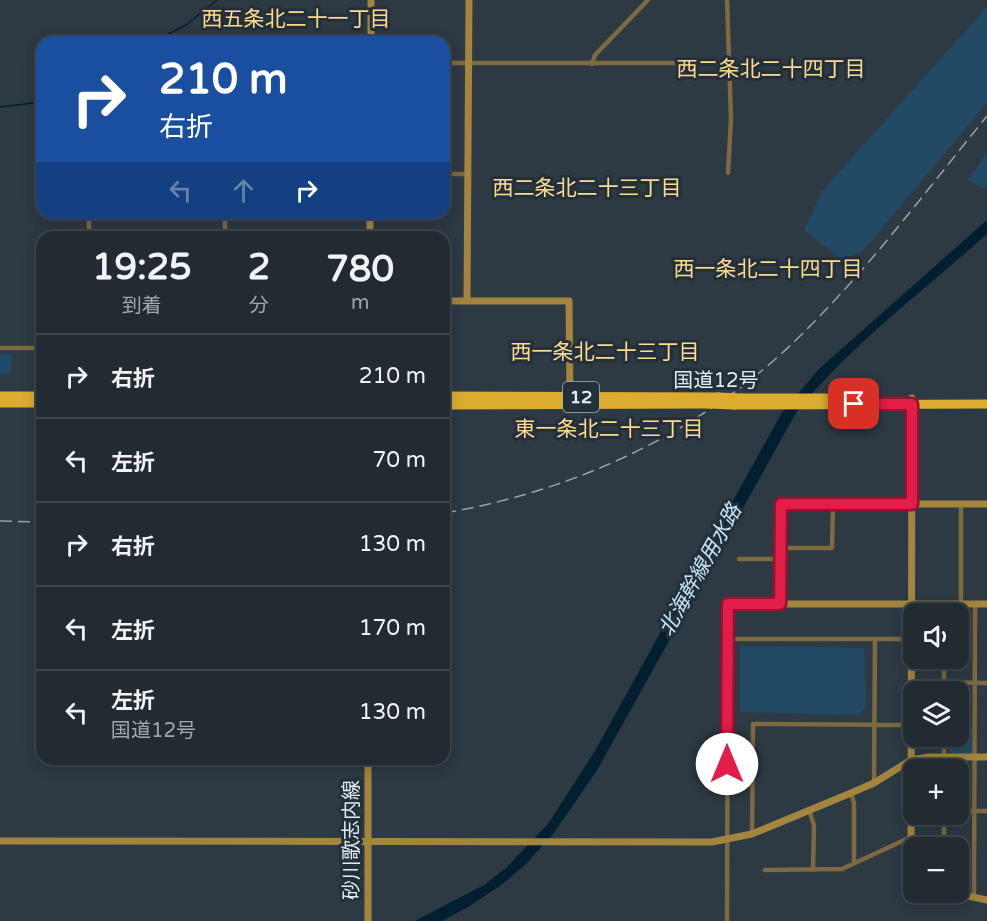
<!DOCTYPE html>
<html lang="ja">
<head>
<meta charset="utf-8">
<style>
  :root { --surface:#222b32; --page:#2e373e; --text:#f1f3f6; --muted:#a2a7ac; --line:#3f474d }
  body { margin:0; font-family:"Varela Round","Noto Sans JP",sans-serif; background:var(--page); color:var(--text); height:100vh; display:flex; flex-direction:column; font-size:22px; white-space:nowrap }
  * { box-sizing:border-box; margin:0 }
  p { font-size:20px; color:var(--muted) }
  .icon { flex:none; width:33px; height:33px; fill:none; stroke:currentColor; stroke-width:2; stroke-linecap:round; stroke-linejoin:round }
  .map { position:relative; flex:1; overflow:hidden }
  .sheet { position:absolute; left:36px; top:231px; width:414px; height:534px; display:flex; flex-direction:column; background:var(--surface); border-radius:18px; box-shadow:0 3px 15px #0003,0 0 0 2px var(--line) }
  .sheet>* { flex:none }
  .top-card { position:absolute; left:36px; top:36px; width:414px; height:183px; border-radius:18px; box-shadow:0 3px 15px #0003,0 0 0 2px var(--line); background:#1a4fa0; color:#fff; overflow:hidden }
  .tools { position:absolute; left:903px; top:603px; display:grid; gap:12px }
  .tools a { display:grid; place-items:center; width:66px; height:66px; border-radius:12px; background:var(--surface); box-shadow:0 3px 15px #0003,0 0 0 2px var(--line); font-size:30px }
  .pin { position:absolute; display:grid; place-items:center; width:51px; height:51px; color:#fff; margin:-26px; border-radius:12px; box-shadow:0 3px 9px #0006 }
  .me { position:absolute; width:66px; margin:-33px; rotate:0deg; stroke-linejoin:round; filter:drop-shadow(0 0 4px #0008) }
  .turn { display:flex; align-items:center; gap:21px; height:126px; padding:0 24px; font-size:27px }
  .turn .icon { width:78px; height:78px; stroke-width:2.5 }
  .turn b { display:block; font-size:42px; line-height:51px }
  .lanes { display:flex; align-items:center; height:57px; padding:0 24px; background:#0003; justify-content:center; gap:30px; direction:ltr }
  .lanes .off { opacity:.35 }
  .eta { display:flex; justify-content:space-evenly; align-items:center; height:102px; text-align:center }
  .eta b { font-size:36px; font-weight:800; line-height:42px }
  ul { padding:0; list-style:none }
  li { display:flex; align-items:center; gap:18px; height:84px; padding:0 24px; border-top:2px solid var(--line) }
  li div { flex:1 }
  li b { display:block; font-size:22px }
  li em { font-style:normal }
  .map>svg:first-child { display:block }
</style>
</head>
<body>
<div class="map">
<svg width="987" height="921" viewBox="0 0 987 921">
  <rect width="100%" height="100%" fill="#2d3943"/>
  <path fill="#234a65" d="M 987,7 L 987,103 L 861,253 L 840,258 L 804,230 L 822,191 Z
    M 987,153 L 987,185 L 982,188 L 968,180 Z
    M 0,354 L 12,354 L 11,374 L 0,374 Z
    M 740,646 L 864,648 L 866,707 L 860,715 L 740,712 Z
    M 962,728 L 973,728 L 972,755 L 949,755 L 949,737 L 958,736 L 959,729 Z"/>
  <path fill="#021e31" d="M 987,220 L 987,234 C 923,291 851,345 797,411 L 596,772 L 553,834 L 525,865 L 500,886 L 468,907 L 442,921 L 415,921 L 484,885 L 506,868 L 548,824 L 595,751 L 781,414 L 819,369 Z"/>
  <g fill="none" stroke-linecap="round" stroke-linejoin="round">
    <path stroke="#021e31" stroke-width="1.5" d="M 153,42 L 186,25 L 217,0
      M 0,107 L 42,102"/>
    <path stroke="#7d6a40" stroke-width="4.5" d="M 727,0 L 731,119 L 728,173
      M 444,63 L 729,63
      M 592,64 L 595,55 L 648,0
      M 444,174 L 469,174
      M 89,237 L 89,213
      M 225,237 L 225,213
      M 0,348 L 42,348
      M 961,504 L 961,604
      M 780,548 L 832,548 L 833,504
      M 739,559 L 780,559
      M 780,604 L 781,504 L 912,504
      M 945,614 L 945,604
      M 728,639 L 911,639
      M 911,682 L 987,683
      M 944,692 L 944,658
      M 727,764 L 753,764
      M 944,770 L 944,736
      M 874,783 L 875,639
      M 851,793 L 854,803 L 854,863
      M 809,810 L 814,825 L 813,870
      M 958,811 L 987,811
      M 752,834 L 753,724 L 911,725
      M 944,848 L 944,814
      M 765,870 L 842,869 L 911,837
      M 974,897 L 975,604
      M 727,921 L 728,604"/>
    <path stroke="#a3853e" stroke-width="7" d="M 371,0 L 371,42
      M 370,237 L 370,213
      M 444,301 L 569,301 L 570,397
      M 467,301 L 469,0
      M 912,398 L 911,855 L 914,867
      M 912,504 L 987,504
      M 728,604 L 987,604
      M 0,841 L 712,842 L 752,834 L 851,793 L 874,783 L 911,760 L 929,757 L 987,757
      M 949,892 L 987,900
      M 368,921 L 368,759"/>
    <path stroke="#dcac31" stroke-width="9" d="M 0,396 L 42,396
      M 444,396 L 718,397
      M 742,398 L 872,398
      M 0,403 L 42,403
      M 444,405 L 708,404
      M 734,405 L 987,404"/>
    <path stroke="#97a1a9" stroke-width="1.5" stroke-dasharray="12 6" stroke-linecap="butt" d="M 444,513 C 575,491 702,432 798,338 C 867,271 926,191 987,116
      M 0,521 L 42,522"/>
    <path stroke="#dcac31" stroke-width="9" d="M 718,397 L 742,398
      M 708,404 L 734,405"/>
  </g>
  <g fill="none" stroke-linecap="round" stroke-linejoin="round">
    <g stroke="#92132f" stroke-width="15">
      <path id="route" d="M 727,764 L 728,604 L 780,604 L 781,504 L 912,504 L 912,404 L 854,404"/>
    </g>
    <use href="#route" stroke="#e11d48" stroke-width="10"/>
  </g>
  <g text-anchor="middle" stroke-width="6" stroke-linejoin="round" paint-order="stroke">
    <rect fill="#232f39" stroke="#a9b3ba" stroke-width="1.5" x="563" y="382" width="36" height="30" rx="4.5"/>
    <g font-size="18" font-weight="bold" fill="#e3ebf2">
      <text x="581" y="403">12</text>
    </g>
    <g font-size="20" fill="#e3ebf2" stroke="#232f39">
      <text x="716" y="387">国道12号</text>
      <text transform="translate(351 840) rotate(-90)" y="7">砂川歌志内線</text>
    </g>
    <g font-size="21" fill="#fddb91" stroke="#232f39">
      <text x="296" y="26">西五条北二十一丁目</text>
      <text x="771" y="76">西二条北二十四丁目</text>
      <text x="587" y="195">西二条北二十三丁目</text>
      <text x="768" y="276">西一条北二十四丁目</text>
      <text x="605" y="359">西一条北二十三丁目</text>
      <text x="609" y="436">東一条北二十三丁目</text>
    </g>
    <g font-size="21" font-style="italic" fill="#c5e3fa" stroke="#232f39">
      <text transform="translate(700 570) rotate(-61)" y="7">北海幹線用水路</text>
    </g>
  </g>
</svg>
<div class="tools">
<a><svg class="icon" aria-label="sound" viewBox="0 0 24 24"><path d="M4 9h4l5-4v14l-5-4H4zM17 9q2 3 0 6"/></svg></a>
<a><svg class="icon" aria-label="layers" viewBox="0 0 24 24"><path d="M12 4l9 5-9 5-9-5zM3 14l9 5 9-5"/></svg></a>
<a>+</a>
<a>−</a>
</div>
<div class="pin" style="left:854px;top:404px;background:#d93025"><svg class="icon" aria-label="arrive" viewBox="0 0 24 24"><path d="M6 21V4h12l-3 4 3 4H6"/></svg></div>
<svg class="me" style="left:727px;top:764px" viewBox="-20 -20 40 40"><circle r="19" fill="#fff"/><path d="M0-13L10 11 0 6-10 11z" fill="#e11d48"/></svg>
<div class="top-card">
<div class="turn"><svg class="icon" aria-label="right" viewBox="0 0 24 24"><path d="M7 20v-9h11M14 6l5 5-5 5"/></svg><div><b>210 m</b>右折</div></div>
<div class="lanes"><svg class="icon off" aria-label="left" viewBox="0 0 24 24"><path d="M17 20v-9H6M10 6l-5 5 5 5"/></svg><svg class="icon off" aria-label="ahead" viewBox="0 0 24 24"><path d="M12 20V5M6 11l6-6 6 6"/></svg><svg class="icon" aria-label="right" viewBox="0 0 24 24"><path d="M7 20v-9h11M14 6l5 5-5 5"/></svg></div>
</div>
<section class="sheet">
<div class="eta">
<div><b>19:25</b><p>到着</p></div>
<div><b>2</b><p>分</p></div>
<div><b>780</b><p>m</p></div>
</div>
<ul>
<li><svg class="icon" aria-label="right" viewBox="0 0 24 24"><path d="M7 20v-9h11M14 6l5 5-5 5"/></svg><div><b>右折</b></div><em>210 m</em></li>
<li><svg class="icon" aria-label="left" viewBox="0 0 24 24"><path d="M17 20v-9H6M10 6l-5 5 5 5"/></svg><div><b>左折</b></div><em>70 m</em></li>
<li><svg class="icon" aria-label="right" viewBox="0 0 24 24"><path d="M7 20v-9h11M14 6l5 5-5 5"/></svg><div><b>右折</b></div><em>130 m</em></li>
<li><svg class="icon" aria-label="left" viewBox="0 0 24 24"><path d="M17 20v-9H6M10 6l-5 5 5 5"/></svg><div><b>左折</b></div><em>170 m</em></li>
<li><svg class="icon" aria-label="left" viewBox="0 0 24 24"><path d="M17 20v-9H6M10 6l-5 5 5 5"/></svg><div><b>左折</b><p>国道12号</p></div><em>130 m</em></li>
</ul>
</section>
</div>
</body>
</html>
